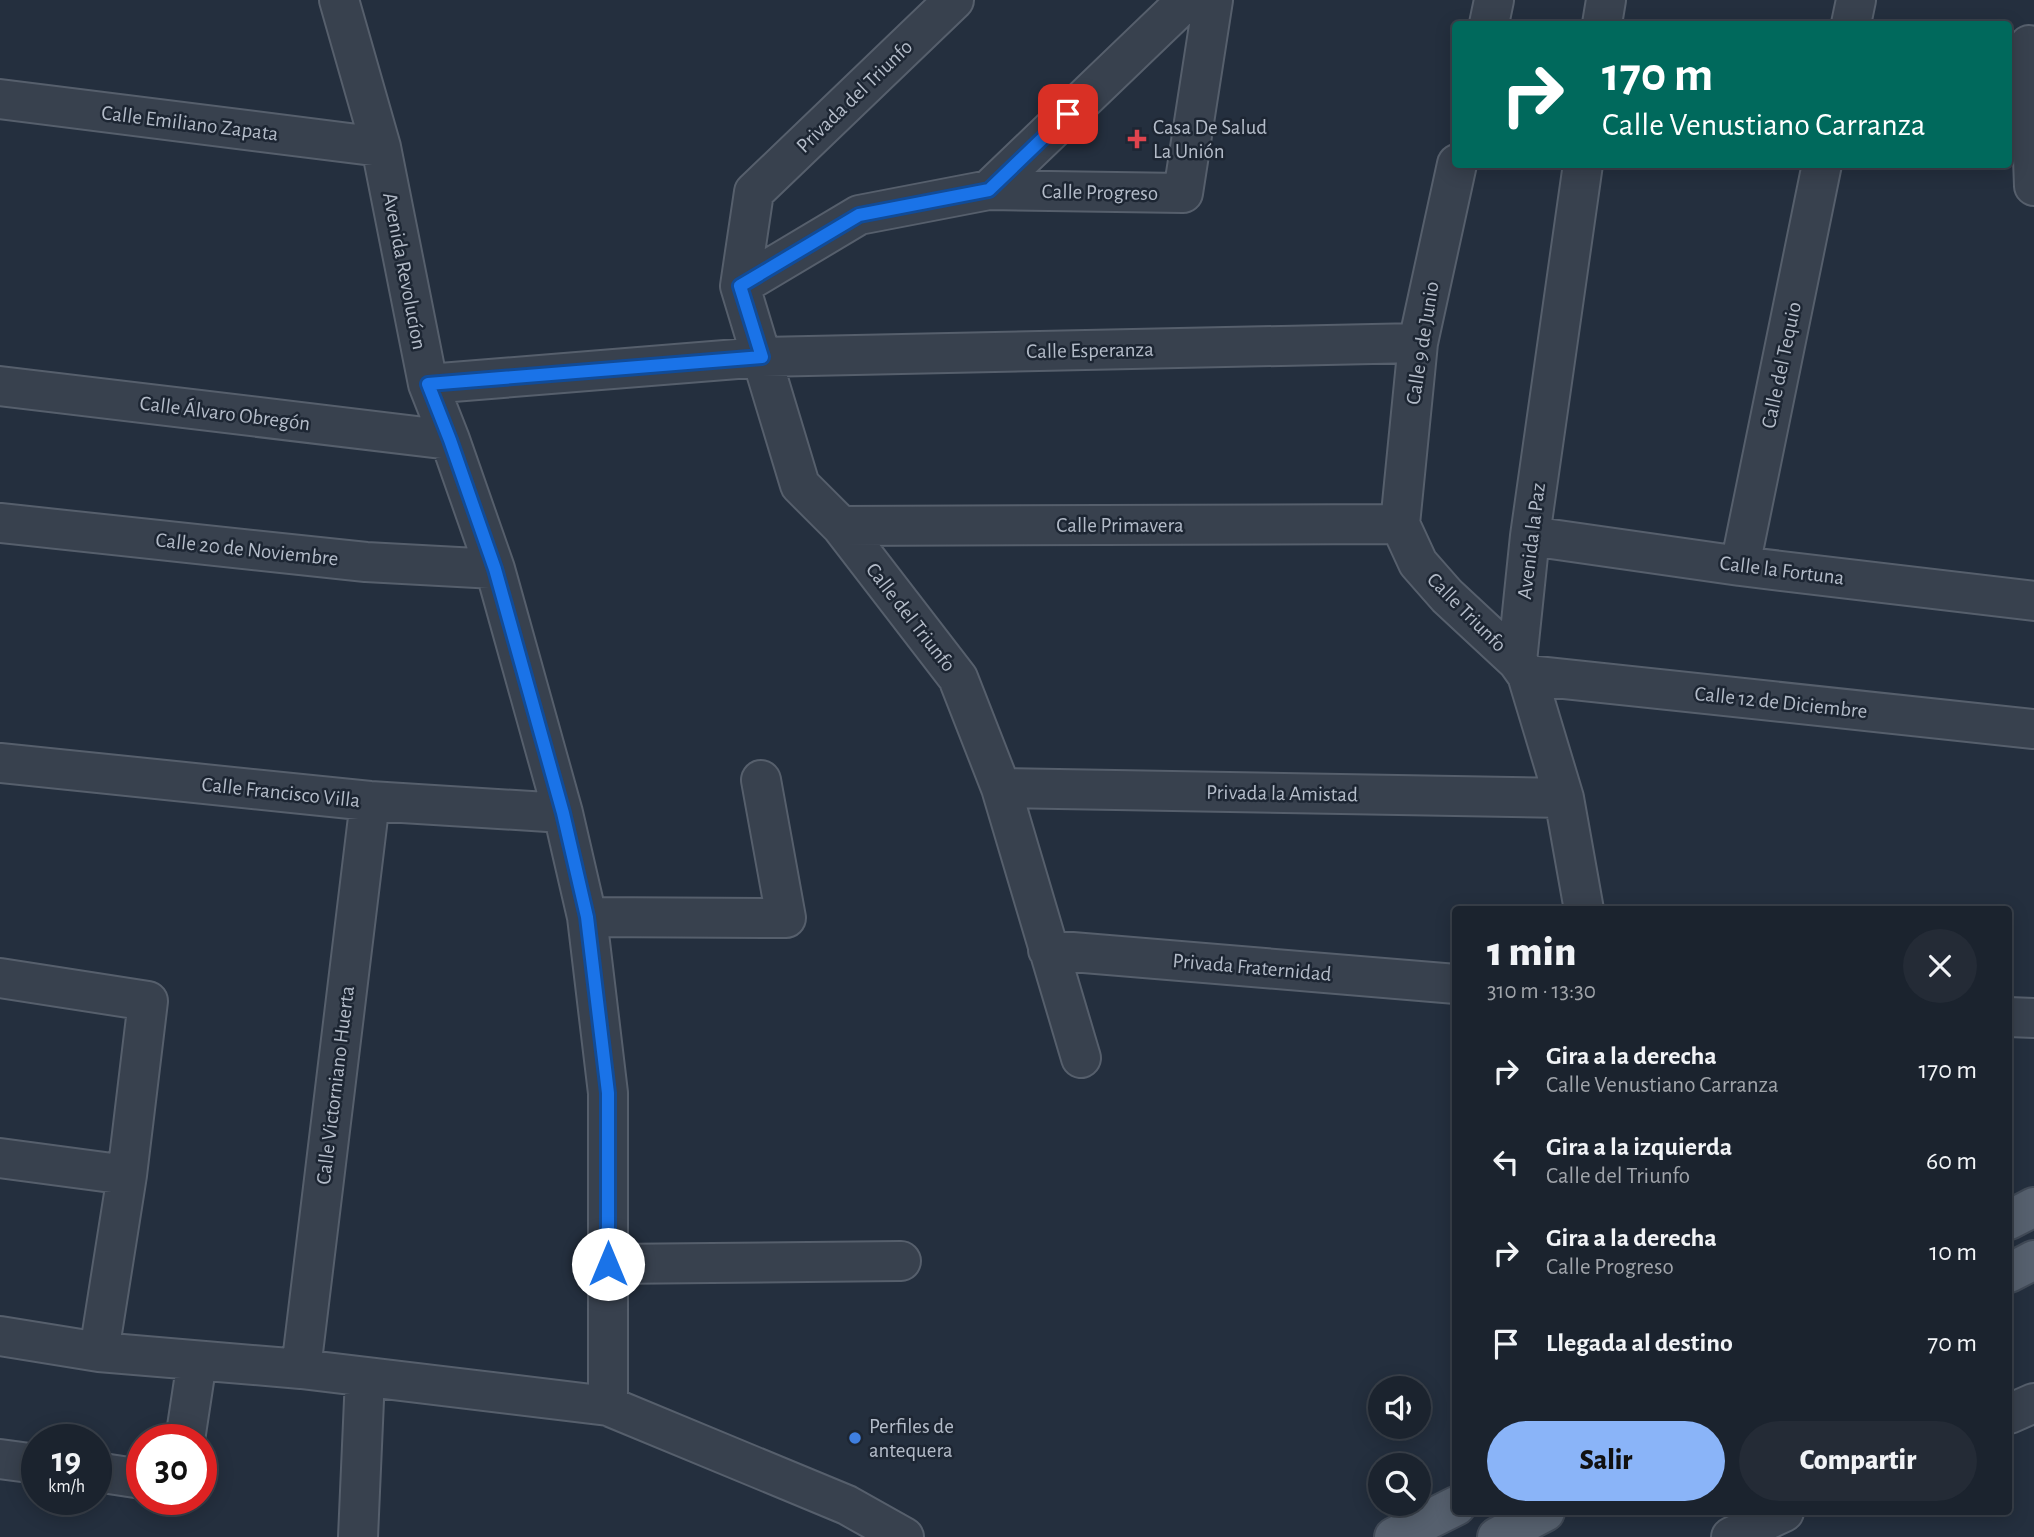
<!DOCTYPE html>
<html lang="es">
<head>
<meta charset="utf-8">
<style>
  :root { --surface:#1b232e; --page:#242b36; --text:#f1f3f6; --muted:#a0a4aa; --line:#39404a; --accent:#8ab4f8 }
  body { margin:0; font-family:"Alegreya Sans",sans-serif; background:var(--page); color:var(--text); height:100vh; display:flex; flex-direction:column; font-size:26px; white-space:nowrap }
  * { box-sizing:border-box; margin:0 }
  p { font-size:23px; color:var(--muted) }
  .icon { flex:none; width:38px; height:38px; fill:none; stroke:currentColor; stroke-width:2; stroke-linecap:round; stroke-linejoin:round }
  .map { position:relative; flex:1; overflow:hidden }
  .side { position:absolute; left:1452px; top:906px; width:560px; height:609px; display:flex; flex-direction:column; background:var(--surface); border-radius:7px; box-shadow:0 4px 18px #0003,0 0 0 2px var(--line) }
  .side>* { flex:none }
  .guide { position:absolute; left:1452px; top:21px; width:560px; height:147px; border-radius:7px; box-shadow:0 4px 18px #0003,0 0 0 2px var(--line); background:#00695c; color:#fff; overflow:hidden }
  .fabs { position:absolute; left:1368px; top:1376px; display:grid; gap:14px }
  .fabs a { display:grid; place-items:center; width:63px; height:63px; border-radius:50%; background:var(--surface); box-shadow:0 4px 18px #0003,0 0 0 2px var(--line); font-size:35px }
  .speed { position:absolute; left:21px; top:1424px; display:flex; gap:14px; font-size:35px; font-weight:700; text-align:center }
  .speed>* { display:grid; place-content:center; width:91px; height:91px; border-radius:50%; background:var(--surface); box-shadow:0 4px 18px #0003,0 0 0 2px var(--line); line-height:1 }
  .speed small { font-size:18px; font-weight:400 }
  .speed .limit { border:10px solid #d22; background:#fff; color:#111 }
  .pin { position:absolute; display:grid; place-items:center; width:60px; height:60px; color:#fff; margin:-30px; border-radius:14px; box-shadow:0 4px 10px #0006 }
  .me { position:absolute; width:77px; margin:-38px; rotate:0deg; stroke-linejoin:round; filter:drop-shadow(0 0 5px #0008) }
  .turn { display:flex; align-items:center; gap:24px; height:147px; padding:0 35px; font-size:32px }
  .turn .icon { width:91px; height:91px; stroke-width:2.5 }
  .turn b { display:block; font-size:49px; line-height:60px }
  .round { display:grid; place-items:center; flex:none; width:74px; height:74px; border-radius:37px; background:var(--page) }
  .head { display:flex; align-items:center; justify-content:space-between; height:119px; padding:0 35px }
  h1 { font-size:42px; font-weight:800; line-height:52px }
  .primary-button { display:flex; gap:14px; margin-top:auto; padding:14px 35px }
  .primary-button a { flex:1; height:80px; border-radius:42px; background:var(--accent); color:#111; font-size:28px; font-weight:800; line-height:80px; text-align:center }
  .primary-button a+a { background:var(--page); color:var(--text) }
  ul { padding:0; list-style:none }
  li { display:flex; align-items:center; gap:21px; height:91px; padding:0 35px }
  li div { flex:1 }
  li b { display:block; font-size:26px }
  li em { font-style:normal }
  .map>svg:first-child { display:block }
</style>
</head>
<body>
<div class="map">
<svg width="2034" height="1537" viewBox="0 0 2034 1537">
  <rect width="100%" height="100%" fill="#242f3e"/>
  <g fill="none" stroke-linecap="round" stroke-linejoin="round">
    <g stroke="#565f6c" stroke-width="42">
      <path id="minor" d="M 339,0 L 381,147 L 428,384 L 450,440 L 495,569 L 563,813 L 587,917 L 608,1093 L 608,1406
        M 954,0 L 754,192 L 740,286 L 800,485 L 841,526 L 958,678 L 1001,788 L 1081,1058
        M 1489,24 L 1494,0
        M 1602,24 L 1606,0
        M 1851,24 L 1856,0
        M 2029,45 L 2034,186
        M 0,99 L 381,147
        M 1583,164 L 1530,536 L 1517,661 L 1527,675 L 1564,798 L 1584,910
        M 989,190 L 1187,0
        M 740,286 L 859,215 L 989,190 L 1183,193 L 1213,0
        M 428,384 L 762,357 L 1418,343
        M 0,386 L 450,440
        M 0,523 L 366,562 L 495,569
        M 1400,524 L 1418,343 L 1457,164
        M 1400,524 L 1418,563 L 1447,596 L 1517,661
        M 841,526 L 1400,524
        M 1530,536 L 1740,566 L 2034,601
        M 1740,566 L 1822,164
        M 1527,675 L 2034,729
        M 0,763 L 370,801 L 563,813
        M 1001,788 L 1564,798
        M 587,917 L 786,918 L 761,780
        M 1048,950 L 1456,984
        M 0,978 L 148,1001 L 127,1175 L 99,1352
        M 2009,1017 L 2034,1018
        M 0,1158 L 127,1175
        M 608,1264 L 901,1261
        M 0,1336 L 99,1352 L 301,1369 L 608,1406 L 847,1505 L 904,1537
        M 301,1369 L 370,801
        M 2009,1414 L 2034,1403
        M 185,1440 L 197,1361
        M 0,1459 L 37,1464
        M 96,1472 L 142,1479
        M 358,1537 L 365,1377
        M 1731,1537 L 1784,1512"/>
    </g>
    <g stroke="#414a57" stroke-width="42">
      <path id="major" d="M 2009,1220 L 2034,1207
        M 2009,1273 L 2034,1260
        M 1394,1537 L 1456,1506
        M 1497,1537 L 1545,1512"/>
    </g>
    <use href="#minor" stroke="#38414e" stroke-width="38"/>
    <use href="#major" stroke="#56606e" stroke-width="38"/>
  </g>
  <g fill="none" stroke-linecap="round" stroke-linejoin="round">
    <g stroke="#114b97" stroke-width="18">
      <path id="route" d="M 608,1264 L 608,1093 L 587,917 L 563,813 L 495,569 L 450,440 L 428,384 L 762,357 L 740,286 L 859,215 L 989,190 L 1068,114"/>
    </g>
    <use href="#route" stroke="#1a73e8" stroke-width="12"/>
  </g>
  <path fill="#e0444e" stroke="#1d2633" stroke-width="2.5" d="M1133.5 128.5h7v7h7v7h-7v7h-7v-7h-7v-7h7z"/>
  <circle fill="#3f7fe0" stroke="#1d2633" stroke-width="2.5" cx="855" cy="1438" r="7"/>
  <g text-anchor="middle" stroke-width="5" stroke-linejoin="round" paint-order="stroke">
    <g font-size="21" fill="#b4bcc9" stroke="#1d2633">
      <text transform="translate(854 96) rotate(-44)" y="7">Privada del Triunfo</text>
      <text transform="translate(190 123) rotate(7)" y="7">Calle Emiliano Zapata</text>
      <text transform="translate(1100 192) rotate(1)" y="7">Calle Progreso</text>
      <text transform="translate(405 271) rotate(79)" y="7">Avenida Revolucíon</text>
      <text transform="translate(1422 343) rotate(-81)" y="7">Calle 9 de Junio</text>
      <text transform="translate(1090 350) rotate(-1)" y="7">Calle Esperanza</text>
      <text transform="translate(1781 365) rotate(-78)" y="7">Calle del Tequio</text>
      <text transform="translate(225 413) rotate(7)" y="7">Calle Álvaro Obregón</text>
      <text x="1120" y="532">Calle Primavera</text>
      <text transform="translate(1531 541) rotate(-83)" y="7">Avenida la Paz</text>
      <text transform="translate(247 549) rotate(6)" y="7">Calle 20 de Noviembre</text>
      <text transform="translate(1782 570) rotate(7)" y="7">Calle la Fortuna</text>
      <text transform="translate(1467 612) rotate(45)" y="7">Calle Triunfo</text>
      <text transform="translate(911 617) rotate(52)" y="7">Calle del Triunfo</text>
      <text transform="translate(1781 702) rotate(6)" y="7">Calle 12 de Diciembre</text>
      <text transform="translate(281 792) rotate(6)" y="7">Calle Francisco Villa</text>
      <text transform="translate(1282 793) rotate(1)" y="7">Privada la Amistad</text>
      <text transform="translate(1252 967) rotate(5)" y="7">Privada Fraternidad</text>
      <text transform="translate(335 1085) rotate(-83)" y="7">Calle Victorniano Huerta</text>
    </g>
    <g font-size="21" fill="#b4bcc9" stroke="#1d2633" text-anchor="start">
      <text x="1153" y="134">Casa De Salud<tspan x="1153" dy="24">La Unión</tspan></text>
      <text x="869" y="1433">Perfiles de<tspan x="869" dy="24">antequera</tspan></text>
    </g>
  </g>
</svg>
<div class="fabs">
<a><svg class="icon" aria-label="sound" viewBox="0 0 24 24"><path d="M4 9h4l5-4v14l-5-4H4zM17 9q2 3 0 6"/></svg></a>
<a><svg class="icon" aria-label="search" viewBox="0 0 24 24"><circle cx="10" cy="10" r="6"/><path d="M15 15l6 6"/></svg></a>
</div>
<div class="speed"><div>19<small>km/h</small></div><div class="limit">30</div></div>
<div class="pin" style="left:1068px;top:114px;background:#d93025"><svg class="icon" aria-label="arrive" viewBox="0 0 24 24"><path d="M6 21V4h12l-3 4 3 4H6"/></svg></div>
<svg class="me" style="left:608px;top:1264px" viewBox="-20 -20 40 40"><circle r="19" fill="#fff"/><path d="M0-13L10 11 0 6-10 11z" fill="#1a73e8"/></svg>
<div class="guide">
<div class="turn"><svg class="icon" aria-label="right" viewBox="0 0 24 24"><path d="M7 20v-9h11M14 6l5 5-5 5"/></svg><div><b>170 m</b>Calle Venustiano Carranza</div></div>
</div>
<section class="side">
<div class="head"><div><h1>1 min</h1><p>310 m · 13:30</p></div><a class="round"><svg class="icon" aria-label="close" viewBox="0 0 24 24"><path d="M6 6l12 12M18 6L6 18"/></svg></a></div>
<ul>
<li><svg class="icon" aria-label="right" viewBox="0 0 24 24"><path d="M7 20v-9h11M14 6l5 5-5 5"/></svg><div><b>Gira a la derecha</b><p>Calle Venustiano Carranza</p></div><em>170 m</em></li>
<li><svg class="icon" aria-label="left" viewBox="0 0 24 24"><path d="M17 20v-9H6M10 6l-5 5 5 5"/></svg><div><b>Gira a la izquierda</b><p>Calle del Triunfo</p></div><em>60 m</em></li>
<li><svg class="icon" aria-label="right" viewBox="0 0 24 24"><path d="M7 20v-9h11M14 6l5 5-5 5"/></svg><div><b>Gira a la derecha</b><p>Calle Progreso</p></div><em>10 m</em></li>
<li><svg class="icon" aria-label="arrive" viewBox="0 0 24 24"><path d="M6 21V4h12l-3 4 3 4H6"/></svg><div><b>Llegada al destino</b></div><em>70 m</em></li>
</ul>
<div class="primary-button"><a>Salir</a><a>Compartir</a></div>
</section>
</div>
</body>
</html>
